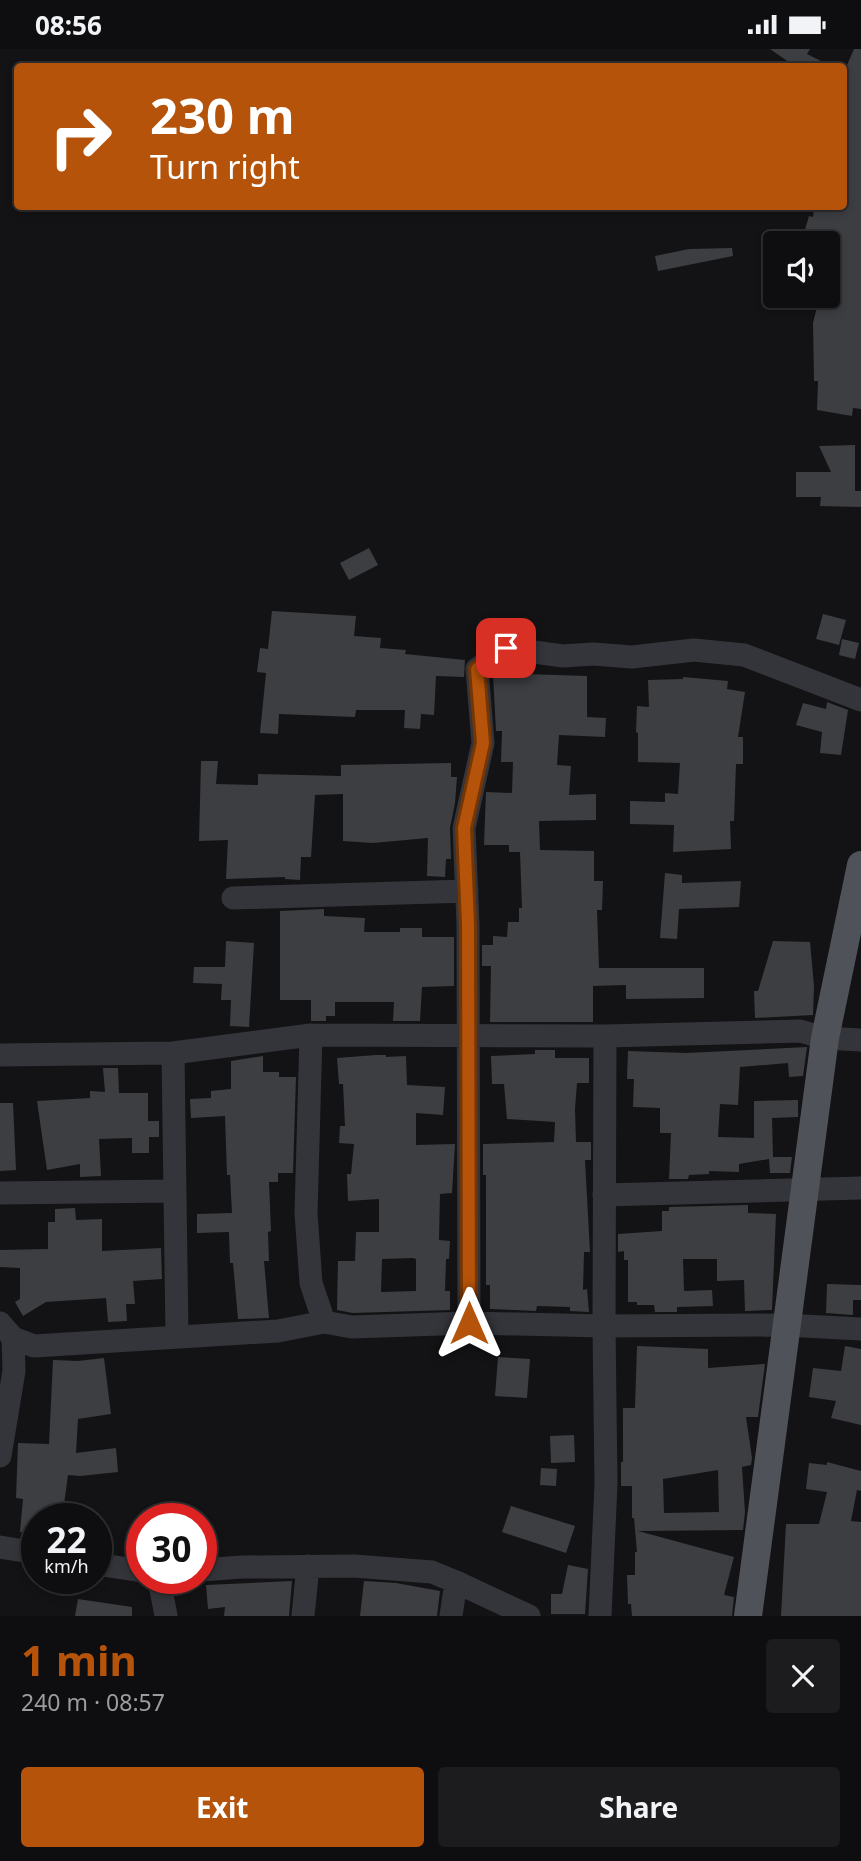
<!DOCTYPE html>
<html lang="en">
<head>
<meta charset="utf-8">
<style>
  :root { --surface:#0e0e10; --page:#1c1c1e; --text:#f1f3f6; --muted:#9b9c9f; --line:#2e2e30; --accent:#b45309 }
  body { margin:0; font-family:"Noto Sans",sans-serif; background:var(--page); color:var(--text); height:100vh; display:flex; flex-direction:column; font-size:26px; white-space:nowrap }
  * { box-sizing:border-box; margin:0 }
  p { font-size:23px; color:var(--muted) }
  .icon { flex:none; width:38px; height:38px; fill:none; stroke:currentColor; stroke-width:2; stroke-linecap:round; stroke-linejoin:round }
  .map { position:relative; height:1567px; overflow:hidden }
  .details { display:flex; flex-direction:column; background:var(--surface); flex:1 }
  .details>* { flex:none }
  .banner { position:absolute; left:14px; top:14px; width:833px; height:147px; border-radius:7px; box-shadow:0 4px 10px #0003,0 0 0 2px var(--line); background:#b45309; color:#fff; overflow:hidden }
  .tools { position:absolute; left:763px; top:182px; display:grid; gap:14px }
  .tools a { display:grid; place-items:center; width:77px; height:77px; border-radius:7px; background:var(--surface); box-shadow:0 4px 10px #0003,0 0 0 2px var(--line); font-size:35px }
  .speed { position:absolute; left:21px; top:1454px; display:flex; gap:14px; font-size:35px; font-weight:700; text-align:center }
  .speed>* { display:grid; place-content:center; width:91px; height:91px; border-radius:50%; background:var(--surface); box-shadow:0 4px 10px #0003,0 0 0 2px var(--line); line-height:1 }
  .speed small { font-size:18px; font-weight:400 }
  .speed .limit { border:10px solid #d22; background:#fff; color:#111 }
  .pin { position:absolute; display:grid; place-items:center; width:60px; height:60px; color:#fff; margin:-30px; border-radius:14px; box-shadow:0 4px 10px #0006 }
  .me { position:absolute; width:77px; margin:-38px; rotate:0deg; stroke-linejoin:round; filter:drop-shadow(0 0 5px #0008) }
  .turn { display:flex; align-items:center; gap:24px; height:147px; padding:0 21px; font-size:32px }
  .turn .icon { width:91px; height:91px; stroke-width:2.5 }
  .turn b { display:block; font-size:49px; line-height:60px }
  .round { display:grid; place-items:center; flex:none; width:74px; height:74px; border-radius:7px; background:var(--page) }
  .headline { display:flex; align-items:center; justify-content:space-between; height:119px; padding:0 21px }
  h1 { font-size:42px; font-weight:700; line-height:52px; color:var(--accent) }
  .primary-button { display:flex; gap:14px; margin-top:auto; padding:14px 21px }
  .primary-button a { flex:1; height:80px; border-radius:7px; background:var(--accent); color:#fff; font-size:28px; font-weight:700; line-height:80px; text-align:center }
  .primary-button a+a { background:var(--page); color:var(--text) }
  .status { display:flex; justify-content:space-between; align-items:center; height:49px; padding:0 35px; background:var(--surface); direction:ltr }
  .status svg { height:19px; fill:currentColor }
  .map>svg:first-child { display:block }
</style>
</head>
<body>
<div class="status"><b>08:56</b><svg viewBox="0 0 49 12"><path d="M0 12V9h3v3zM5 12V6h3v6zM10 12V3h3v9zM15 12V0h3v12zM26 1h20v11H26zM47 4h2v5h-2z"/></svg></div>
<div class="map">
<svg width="861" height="1567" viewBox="0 0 861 1567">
  <rect width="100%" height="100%" fill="#131315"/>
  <path fill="#3d3e42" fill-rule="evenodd" d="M 770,0 L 810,0 L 807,5 L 833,18 L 796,18 Z
    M 854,0 L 861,0 L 861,360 L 853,359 L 852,367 L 817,361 L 818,332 L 814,332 L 813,274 L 819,250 L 827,250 L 828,225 L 832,224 L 829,194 L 801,194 L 809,167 L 813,168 L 814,158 L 844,158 L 844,23 Z
    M 732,199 L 733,207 L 658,222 L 655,207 L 689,200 Z
    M 855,396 L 855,442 L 861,442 L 861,458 L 820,457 L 821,448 L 796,448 L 796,423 L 831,423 L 819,397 Z
    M 369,499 L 378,516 L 349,531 L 340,514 Z
    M 272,562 L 356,567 L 354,587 L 381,589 L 380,599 L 406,601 L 405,605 L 465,611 L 464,628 L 436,627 L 434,666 L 421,665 L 420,680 L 404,679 L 405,661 L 356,661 L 355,668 L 279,665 L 278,685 L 260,684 L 266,624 L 257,623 L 260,599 L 268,600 Z
    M 823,565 L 846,571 L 839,596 L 816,590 Z
    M 842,590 L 859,594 L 855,610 L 839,606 Z
    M 496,624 L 587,627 L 587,668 L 606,669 L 605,688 L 559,686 L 557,716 L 571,717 L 569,746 L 596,745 L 596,771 L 539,772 L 540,801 L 594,802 L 594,832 L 603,832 L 602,861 L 597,861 L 599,919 L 704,919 L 704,949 L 626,950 L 626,936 L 593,937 L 593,973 L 490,973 L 491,917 L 482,917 L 482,896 L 493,896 L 493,887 L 507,888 L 508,873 L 519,873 L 519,859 L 522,859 L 520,803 L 509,803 L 509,796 L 484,796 L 486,743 L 512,744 L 513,713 L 501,713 L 502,682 L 496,682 L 493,626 Z
    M 683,628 L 728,632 L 727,640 L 745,643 L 738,688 L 743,688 L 743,715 L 736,715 L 734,772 L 730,772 L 731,800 L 673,803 L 674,776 L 630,775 L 630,752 L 665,753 L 665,744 L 678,745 L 680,714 L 638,713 L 638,684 L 636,683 L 637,657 L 649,658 L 648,631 L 683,630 Z
    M 827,653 L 848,661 L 841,706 L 820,704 L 822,683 L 796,676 L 803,654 L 826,660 Z
    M 201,712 L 218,712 L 216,735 L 258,736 L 258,725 L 341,727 L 341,716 L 451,714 L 451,728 L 457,728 L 455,754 L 450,779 L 451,810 L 446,810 L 445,828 L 427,827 L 428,789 L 373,794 L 343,792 L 343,745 L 315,746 L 311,808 L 301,808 L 300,831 L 285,830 L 285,828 L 226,830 L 228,791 L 199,792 Z
    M 665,824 L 682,826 L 682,834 L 741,832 L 739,858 L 679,860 L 677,890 L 660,889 Z
    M 324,860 L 324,867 L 365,869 L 364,883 L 400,883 L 400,879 L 422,879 L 422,888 L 454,888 L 454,937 L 422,938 L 420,972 L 393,972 L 394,953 L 335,953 L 335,967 L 326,967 L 326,972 L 311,972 L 311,951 L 280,951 L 280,862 Z
    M 226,892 L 254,894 L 249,978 L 230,977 L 231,951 L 221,951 L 222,935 L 193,934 L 194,918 L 225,918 Z
    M 773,892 L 810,893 L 814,937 L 813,966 L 755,969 L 754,942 L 758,942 Z
    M 807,998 L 803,1027 L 789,1028 L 788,1014 L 740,1018 L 738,1056 L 720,1055 L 718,1088 L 754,1089 L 754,1052 L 798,1051 L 798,1068 L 772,1069 L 773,1108 L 792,1108 L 790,1124 L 770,1124 L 769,1110 L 739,1115 L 739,1123 L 709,1122 L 709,1125 L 689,1126 L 688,1130 L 669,1130 L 671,1084 L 660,1084 L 660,1059 L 633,1058 L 634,1030 L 627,1030 L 628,1002 L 686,1004 Z
    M 535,1001 L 555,1001 L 555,1009 L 589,1009 L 589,1034 L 577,1034 L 575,1060 L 576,1093 L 591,1093 L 591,1111 L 585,1111 L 590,1203 L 584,1203 L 583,1241 L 587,1240 L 589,1263 L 570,1262 L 570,1258 L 537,1257 L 536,1262 L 490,1260 L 490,1236 L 486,1236 L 486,1126 L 483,1126 L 483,1095 L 554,1093 L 555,1073 L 507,1070 L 504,1035 L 492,1035 L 491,1007 L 535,1005 Z
    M 376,1006 L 386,1006 L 386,1008 L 406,1007 L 407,1036 L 445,1038 L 443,1066 L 416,1064 L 416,1096 L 455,1095 L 452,1144 L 440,1145 L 439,1191 L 450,1192 L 449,1210 L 446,1210 L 445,1242 L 450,1242 L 450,1261 L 353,1264 L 337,1261 L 338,1212 L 355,1212 L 356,1183 L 379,1183 L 379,1150 L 348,1152 L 347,1125 L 351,1125 L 354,1095 L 339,1094 L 340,1077 L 345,1077 L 343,1035 L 339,1035 L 337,1009 ZM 413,1209 L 416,1210 L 416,1242 L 381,1243 L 382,1210 Z
    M 263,1007 L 263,1023 L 279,1023 L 279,1028 L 296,1028 L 293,1124 L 278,1124 L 278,1133 L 269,1133 L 271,1182 L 268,1183 L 269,1212 L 264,1212 L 269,1269 L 238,1270 L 233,1214 L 230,1214 L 229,1183 L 197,1184 L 197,1165 L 232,1164 L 230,1126 L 227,1126 L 225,1067 L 191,1069 L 190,1050 L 211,1049 L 211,1042 L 231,1040 L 231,1012 Z
    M 103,1019 L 118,1019 L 119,1044 L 148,1044 L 148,1072 L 159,1072 L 159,1088 L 149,1088 L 149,1104 L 132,1104 L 132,1089 L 99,1090 L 101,1127 L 80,1128 L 80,1115 L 47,1121 L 37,1052 L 90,1049 L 90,1042 L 105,1043 Z
    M 0,1054 L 13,1054 L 16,1121 L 0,1122 Z
    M 748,1156 L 748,1164 L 776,1165 L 772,1261 L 745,1262 L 744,1231 L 717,1232 L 717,1210 L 683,1210 L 684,1242 L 712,1241 L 713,1257 L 677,1258 L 677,1263 L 655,1263 L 654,1256 L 637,1256 L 637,1253 L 628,1253 L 628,1211 L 624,1211 L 624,1202 L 618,1203 L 618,1185 L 662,1182 L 662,1162 L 669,1162 L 669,1158 Z
    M 75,1159 L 76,1171 L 102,1170 L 102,1202 L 161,1199 L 162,1230 L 133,1232 L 135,1255 L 126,1255 L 127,1272 L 108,1273 L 106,1249 L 46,1253 L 23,1267 L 15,1253 L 20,1250 L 20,1219 L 0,1218 L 0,1201 L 48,1200 L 48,1173 L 55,1173 L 55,1160 Z
    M 827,1235 L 861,1236 L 861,1251 L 853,1251 L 853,1266 L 826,1264 Z
    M 637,1297 L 708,1300 L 708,1319 L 765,1315 L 758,1368 L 746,1368 L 752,1409 L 751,1416 L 742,1418 L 745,1463 L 743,1481 L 638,1482 L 734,1508 L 724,1546 L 734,1548 L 732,1567 L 632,1567 L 631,1555 L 628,1555 L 627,1526 L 635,1526 L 635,1503 L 637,1503 L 634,1469 L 632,1469 L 632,1437 L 621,1437 L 621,1413 L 623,1413 L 623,1359 L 635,1359 ZM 718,1421 L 719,1463 L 664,1464 L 663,1430 Z
    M 845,1297 L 861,1300 L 861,1376 L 831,1369 L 836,1352 L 809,1348 L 813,1319 L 841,1322 Z
    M 498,1308 L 530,1310 L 527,1349 L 495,1347 Z
    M 104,1309 L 111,1365 L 78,1370 L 76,1404 L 116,1399 L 118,1423 L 80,1427 L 68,1426 L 62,1470 L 37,1470 L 37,1485 L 20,1483 L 23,1450 L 16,1449 L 18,1394 L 49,1395 L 53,1311 L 78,1312 Z
    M 574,1386 L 575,1413 L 551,1414 L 550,1387 Z
    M 827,1413 L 861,1422 L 861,1442 L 857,1441 L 851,1472 L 861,1473 L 861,1567 L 781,1567 L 786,1475 L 819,1475 L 827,1443 L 806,1440 L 809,1414 L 827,1416 Z
    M 541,1419 L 557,1420 L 556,1437 L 540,1436 Z
    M 511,1457 L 575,1477 L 566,1504 L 502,1483 Z
    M 568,1516 L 588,1520 L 585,1565 L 551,1565 L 551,1545 L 562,1545 Z
    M 292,1532 L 289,1567 L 224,1567 L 225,1558 L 208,1560 L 206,1536 Z
    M 364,1532 L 396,1534 L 440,1542 L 437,1567 L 360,1567 Z
    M 78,1550 L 132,1558 L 132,1567 L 75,1567 Z"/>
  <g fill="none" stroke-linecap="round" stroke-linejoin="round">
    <path stroke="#34353a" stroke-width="23" d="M 233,849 L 467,842
      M 173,1004 L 177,1288
      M 0,1006 L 173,1004 L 311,986
      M 0,1144 L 175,1142
      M 604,1146 L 861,1139
      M 324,1273 L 311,1234 L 306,1164 L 311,986 L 605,987 L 800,982 L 825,989 L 861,991
      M 0,1274 L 13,1289 L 34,1297 L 278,1282 L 324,1273 L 352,1278 L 469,1274 L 604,1277 L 785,1276 L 861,1280
      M 469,1274 L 468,875 L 464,779 L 483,694 L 477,620 L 506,599 L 563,607 L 593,605 L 632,608 L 694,601 L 744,606 L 861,651
      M 0,1407 L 14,1322 L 13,1289
      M 0,1498 L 37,1504
      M 96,1515 L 142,1522
      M 201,1521 L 242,1518 L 354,1517 L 432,1523 L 456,1533
      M 159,1530 L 166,1567
      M 303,1567 L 308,1517
      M 451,1567 L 456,1533 L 529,1567
      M 600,1567 L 606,1435 L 604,1277 L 605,987"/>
    <path stroke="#505259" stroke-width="28" d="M 748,1567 L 825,989 L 861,816"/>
  </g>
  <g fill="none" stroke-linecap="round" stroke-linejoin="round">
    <g stroke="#753606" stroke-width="18">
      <path id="route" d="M 469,1274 L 468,875 L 464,779 L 483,694 L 477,620 L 506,599"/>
    </g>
    <use href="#route" stroke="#b45309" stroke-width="12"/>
  </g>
</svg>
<div class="tools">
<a><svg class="icon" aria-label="sound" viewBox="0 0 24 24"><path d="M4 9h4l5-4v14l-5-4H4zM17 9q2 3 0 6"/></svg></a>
</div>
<div class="speed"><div>22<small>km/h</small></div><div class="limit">30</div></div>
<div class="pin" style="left:506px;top:599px;background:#d93025"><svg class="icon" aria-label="arrive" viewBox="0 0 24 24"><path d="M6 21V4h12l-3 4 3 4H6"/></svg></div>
<svg class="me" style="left:469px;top:1274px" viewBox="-20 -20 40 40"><path d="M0-17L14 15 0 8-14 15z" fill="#b45309" stroke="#fff" stroke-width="4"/></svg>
<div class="banner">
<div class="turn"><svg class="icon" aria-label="right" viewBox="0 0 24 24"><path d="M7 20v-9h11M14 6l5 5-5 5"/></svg><div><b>230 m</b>Turn right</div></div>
</div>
</div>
<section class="details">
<div class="headline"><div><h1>1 min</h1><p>240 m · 08:57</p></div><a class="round"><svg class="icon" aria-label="close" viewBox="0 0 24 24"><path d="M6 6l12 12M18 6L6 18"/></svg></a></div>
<div class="primary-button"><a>Exit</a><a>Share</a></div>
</section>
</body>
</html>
